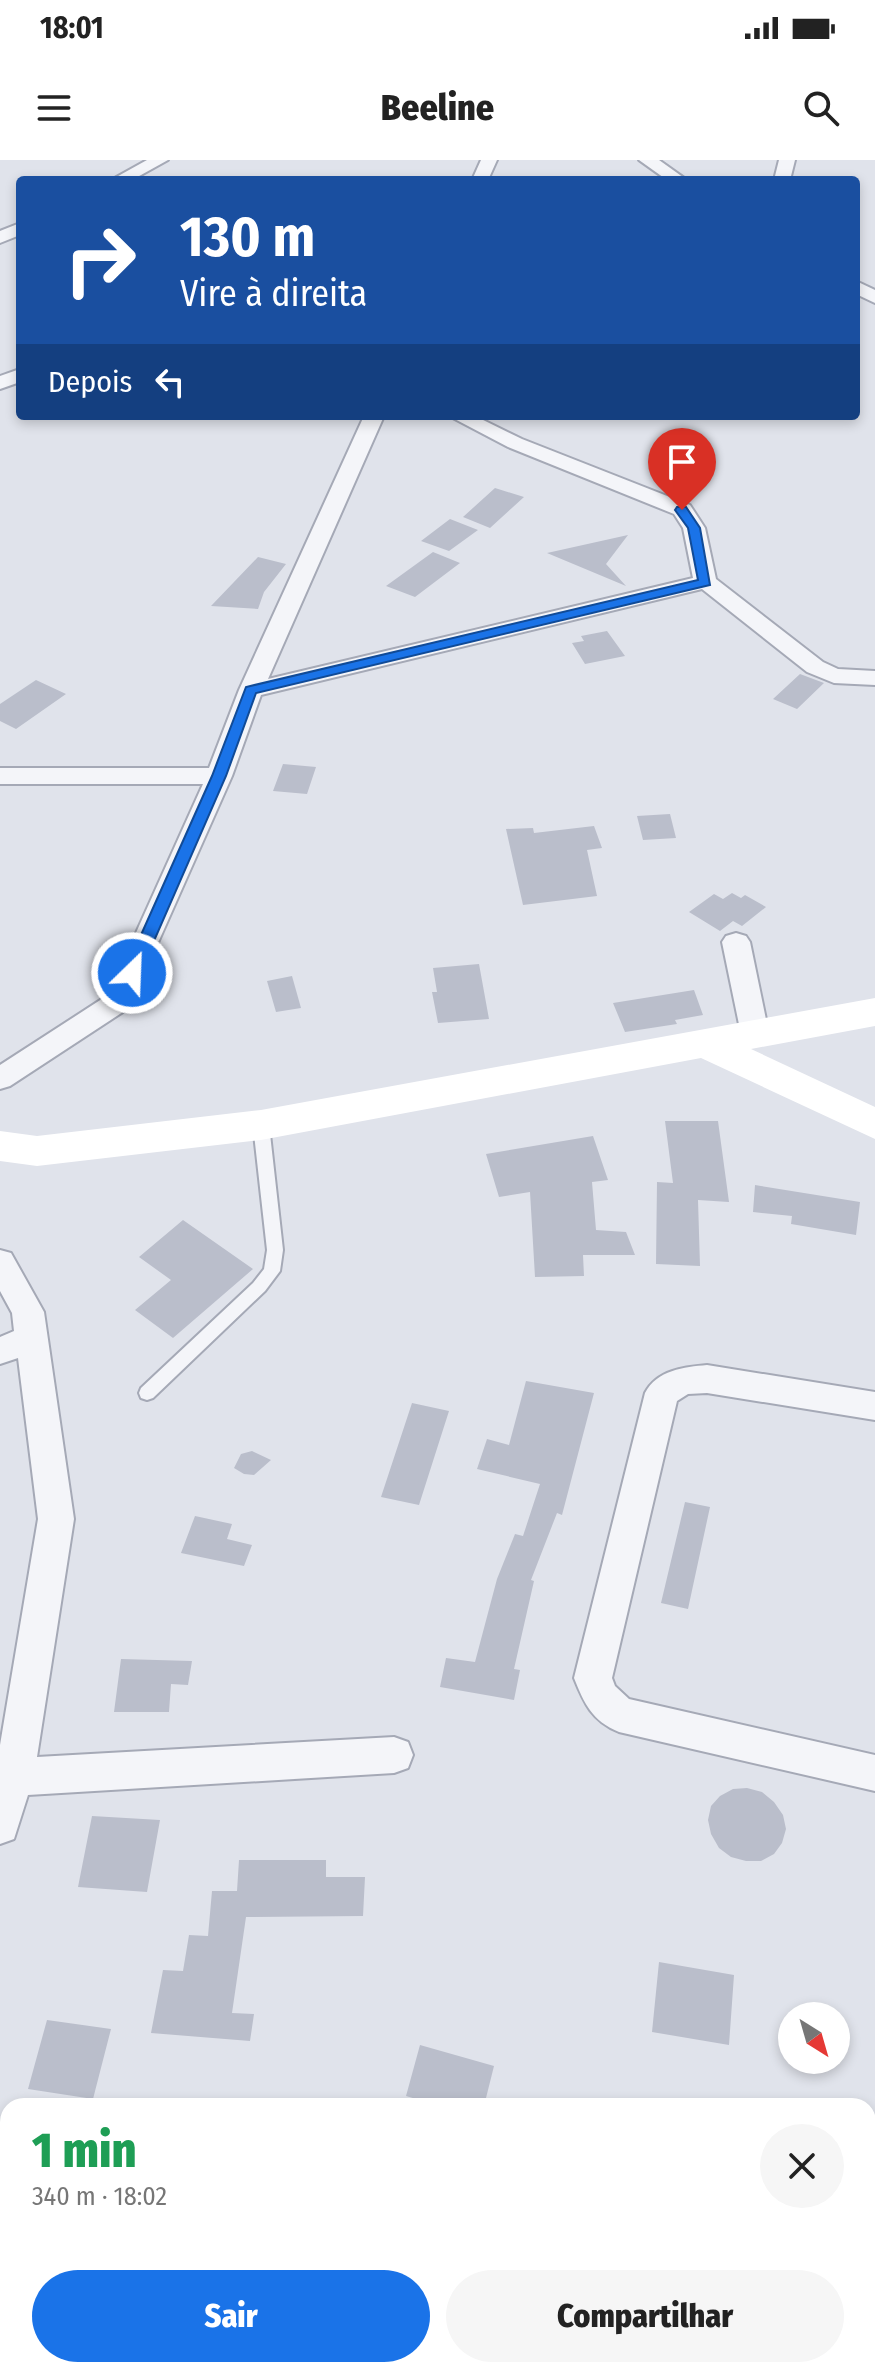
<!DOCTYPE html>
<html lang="pt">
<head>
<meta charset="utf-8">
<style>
  :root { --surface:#fff; --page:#f6f6f6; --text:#222; --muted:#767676; --accent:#1a73e8 }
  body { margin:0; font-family:"Fira Sans Condensed",sans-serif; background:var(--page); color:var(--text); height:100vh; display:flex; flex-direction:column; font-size:30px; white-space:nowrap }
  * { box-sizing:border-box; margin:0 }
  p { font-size:26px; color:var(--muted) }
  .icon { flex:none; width:44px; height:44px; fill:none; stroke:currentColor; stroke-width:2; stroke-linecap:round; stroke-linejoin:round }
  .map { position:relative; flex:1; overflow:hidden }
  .panel { position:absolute; left:0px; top:1938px; width:876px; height:280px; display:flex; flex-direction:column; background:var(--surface); border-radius:24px 24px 0 0; box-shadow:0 4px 12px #0003 }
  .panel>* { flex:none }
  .guide { position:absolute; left:16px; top:16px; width:844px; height:244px; border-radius:8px; box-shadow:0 4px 12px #0003; background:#1a4fa0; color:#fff; overflow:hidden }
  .needle { width:52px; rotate:143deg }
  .fabs { position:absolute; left:778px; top:1842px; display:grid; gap:16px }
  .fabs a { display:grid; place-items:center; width:72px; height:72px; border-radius:50%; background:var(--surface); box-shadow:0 4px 12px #0003; font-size:40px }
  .pin { position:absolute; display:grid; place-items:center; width:68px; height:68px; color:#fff; margin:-82px -34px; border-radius:50% 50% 50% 0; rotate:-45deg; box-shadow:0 0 8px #0007 }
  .pin .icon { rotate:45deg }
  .me { position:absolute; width:88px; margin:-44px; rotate:24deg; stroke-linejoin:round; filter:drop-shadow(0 0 6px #0008) }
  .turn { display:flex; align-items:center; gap:28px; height:168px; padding:0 32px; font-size:36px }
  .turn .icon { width:104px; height:104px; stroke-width:2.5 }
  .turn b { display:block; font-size:56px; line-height:68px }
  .then { display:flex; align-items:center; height:76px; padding:0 32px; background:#0003; gap:16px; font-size:30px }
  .round { display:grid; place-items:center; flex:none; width:84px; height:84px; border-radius:42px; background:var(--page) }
  .summary { display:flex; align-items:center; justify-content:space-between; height:136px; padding:0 32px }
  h1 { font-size:48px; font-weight:800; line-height:60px; color:#1e9e55 }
  .primary-button { display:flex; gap:16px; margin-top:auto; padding:16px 32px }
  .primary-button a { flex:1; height:92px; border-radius:48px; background:var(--accent); color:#fff; font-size:32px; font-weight:800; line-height:92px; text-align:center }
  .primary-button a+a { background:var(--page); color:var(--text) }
  .status { display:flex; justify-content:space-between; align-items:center; height:56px; padding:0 40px; background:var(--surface); direction:ltr }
  .status svg { height:22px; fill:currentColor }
  header { display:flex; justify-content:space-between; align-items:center; height:104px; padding:0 32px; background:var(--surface); font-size:36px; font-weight:800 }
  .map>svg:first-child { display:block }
</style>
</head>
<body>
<div class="status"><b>18:01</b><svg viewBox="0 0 49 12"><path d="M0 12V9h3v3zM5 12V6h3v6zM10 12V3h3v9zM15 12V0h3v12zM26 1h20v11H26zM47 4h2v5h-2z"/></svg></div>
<header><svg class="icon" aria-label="menu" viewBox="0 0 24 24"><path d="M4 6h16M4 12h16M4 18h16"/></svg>Beeline<svg class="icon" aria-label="search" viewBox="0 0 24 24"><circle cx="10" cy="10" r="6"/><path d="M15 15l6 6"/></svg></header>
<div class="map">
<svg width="875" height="2218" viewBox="0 0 875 2218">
  <rect width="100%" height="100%" fill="#e0e3eb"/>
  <path fill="#babecb" d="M 495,328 L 524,337 L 490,368 L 463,357 Z
    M 450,359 L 478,370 L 449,391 L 421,381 Z
    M 628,375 L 606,404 L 626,426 L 547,393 Z
    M 433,392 L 460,403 L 415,437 L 386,426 Z
    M 258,397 L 286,404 L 264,432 L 258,449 L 211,446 Z
    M 607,471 L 625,496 L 585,504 L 572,483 L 584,481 L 581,476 Z
    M 800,514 L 824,523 L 797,549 L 773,539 Z
    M 36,520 L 66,534 L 16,569 L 0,561 L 0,544 Z
    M 283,604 L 316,607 L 307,634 L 273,631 Z
    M 670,654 L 676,678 L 643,680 L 637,656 Z
    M 594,666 L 602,688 L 587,690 L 597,736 L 523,745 L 506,669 L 533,668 L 534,673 Z
    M 732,733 L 741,738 L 745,735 L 766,747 L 742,766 L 733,761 L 720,771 L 689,752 L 714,734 L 723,739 Z
    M 479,804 L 489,859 L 438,863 L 432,832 L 437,832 L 433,808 Z
    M 292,816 L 301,848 L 276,852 L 267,821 Z
    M 694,830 L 703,855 L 675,860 L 677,864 L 625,872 L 613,843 Z
    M 665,961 L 718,961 L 729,1042 L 698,1040 L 700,1106 L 656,1104 L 657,1022 L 673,1023 Z
    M 593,976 L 608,1020 L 592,1022 L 596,1070 L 626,1072 L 635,1095 L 583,1095 L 584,1116 L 535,1117 L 530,1032 L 499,1037 L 486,994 Z
    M 755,1025 L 860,1042 L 856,1075 L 791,1064 L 792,1056 L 753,1052 Z
    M 183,1060 L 253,1109 L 173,1178 L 135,1150 L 171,1120 L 139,1097 Z
    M 526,1221 L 594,1233 L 562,1355 L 557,1353 L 531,1420 L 534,1421 L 514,1509 L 520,1510 L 514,1540 L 440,1527 L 446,1498 L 475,1502 L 497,1419 L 515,1374 L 523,1376 L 540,1324 L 477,1309 L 487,1279 L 509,1285 Z
    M 412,1243 L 449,1251 L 419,1345 L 381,1337 Z
    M 252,1291 L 271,1300 L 254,1315 L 244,1314 L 234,1308 L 241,1294 Z
    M 685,1342 L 710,1347 L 688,1449 L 661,1443 Z
    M 195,1356 L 232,1364 L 227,1379 L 252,1385 L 244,1406 L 181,1393 Z
    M 121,1499 L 192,1501 L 188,1525 L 171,1524 L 169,1552 L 114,1552 Z
    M 747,1628 L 762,1632 L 774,1642 L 783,1655 L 786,1669 L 782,1683 L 774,1694 L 761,1701 L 746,1701 L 731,1697 L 719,1688 L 711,1674 L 708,1660 L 711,1646 L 720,1636 L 733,1629 Z
    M 92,1656 L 160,1660 L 147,1732 L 78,1727 Z
    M 239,1700 L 326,1700 L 326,1717 L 365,1717 L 363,1756 L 246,1757 L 232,1853 L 254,1854 L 250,1881 L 151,1873 L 163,1810 L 183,1811 L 189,1775 L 208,1776 L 212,1731 L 237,1731 Z
    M 659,1802 L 734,1815 L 729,1885 L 652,1872 Z
    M 47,1860 L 111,1869 L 93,1939 L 28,1929 Z
    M 420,1885 L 494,1906 L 484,1946 L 440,1946 L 406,1936 Z"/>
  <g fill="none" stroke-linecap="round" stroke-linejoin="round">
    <g stroke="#a5a9b6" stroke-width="4">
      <path id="lane" d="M 261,960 L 269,965 L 283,1090 L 280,1111 L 265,1131 L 153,1238 L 147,1240 L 141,1238 L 139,1233 L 141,1228 L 253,1123 L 264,1109 L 267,1090 L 253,965 Z"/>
    </g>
    <g stroke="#a5a9b6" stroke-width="4">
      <path id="street" d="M 147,0 L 168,0 L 132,20 L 111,20 Z
        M 481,0 L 497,0 L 488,20 L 472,20 Z
        M 639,0 L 659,0 L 687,20 L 667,20 Z
        M 779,0 L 795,0 L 790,20 L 774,20 Z
        M 20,63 L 20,75 L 0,83 L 0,71 Z
        M 856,121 L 875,130 L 875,143 L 856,134 Z
        M 20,209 L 20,222 L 0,229 L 0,216 Z
        M 364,256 L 384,256 L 268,519 L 693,418 L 683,368 L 674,354 L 508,287 L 449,256 L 475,256 L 522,279 L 690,345 L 705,368 L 716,419 L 823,502 L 838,509 L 875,511 L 875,525 L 834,523 L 807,512 L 702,429 L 261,535 L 232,616 L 129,848 L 10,926 L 0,929 L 0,905 L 108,835 L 203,624 L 0,624 L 0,608 L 209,608 L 239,530 Z
        M 736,773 L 746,776 L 750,782 L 769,874 L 765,881 L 755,884 L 745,881 L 741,874 L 722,782 L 726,776 Z
        M 0,1090 L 11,1093 L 44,1152 L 74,1359 L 37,1597 L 394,1577 L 408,1582 L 413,1595 L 408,1608 L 394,1613 L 28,1635 L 14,1679 L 0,1684 L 0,1585 L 38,1359 L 18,1198 L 0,1204 L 0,1177 L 14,1171 L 12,1153 L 0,1131 Z
        M 707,1205 L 875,1232 L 875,1260 L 707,1233 L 688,1234 L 677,1241 L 612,1518 L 615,1526 L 629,1539 L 875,1595 L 875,1631 L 619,1572 C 592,1561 584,1543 574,1518 L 645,1233 C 657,1210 684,1207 707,1205 Z"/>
    </g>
    <g stroke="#868ea3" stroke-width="4">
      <path id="highway" d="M 875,2127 L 875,2218 L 838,2218 L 839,2210 L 868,2210 L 868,2130 Z"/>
    </g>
    <use href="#lane" fill="#f4f5f9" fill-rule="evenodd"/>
    <use href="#street" fill="#f4f5f9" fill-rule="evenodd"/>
    <path fill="#fff" fill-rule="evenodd" d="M 875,838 L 875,866 L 751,889 L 875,947 L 875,979 L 701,898 L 261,980 L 37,1006 L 0,1001 L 0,971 L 37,976 L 261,950 Z"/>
    <use href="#highway" fill="#fff" fill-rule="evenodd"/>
  </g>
  <path fill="#1a73e8" stroke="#114b97" stroke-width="2" d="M 677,347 L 686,347 L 700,368 L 710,425 L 256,533 L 226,616 L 140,813 L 137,816 L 126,816 L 124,813 L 212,616 L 246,527 L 698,420 L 688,368 L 675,350 Z"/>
</svg>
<div class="fabs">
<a><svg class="needle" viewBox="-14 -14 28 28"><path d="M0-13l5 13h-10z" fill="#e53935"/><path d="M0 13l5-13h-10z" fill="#767676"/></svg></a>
</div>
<div class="pin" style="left:682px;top:350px;background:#d93025"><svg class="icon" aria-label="arrive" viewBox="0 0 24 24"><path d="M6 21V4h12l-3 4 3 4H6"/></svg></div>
<svg class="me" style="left:132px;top:813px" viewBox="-20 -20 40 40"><circle r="17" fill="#1a73e8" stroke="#fff" stroke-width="3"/><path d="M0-11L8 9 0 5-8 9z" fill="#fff"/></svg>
<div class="guide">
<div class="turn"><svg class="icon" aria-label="right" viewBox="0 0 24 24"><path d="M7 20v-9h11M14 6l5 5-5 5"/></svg><div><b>130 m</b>Vire à direita</div></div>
<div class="then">Depois<svg class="icon" aria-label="left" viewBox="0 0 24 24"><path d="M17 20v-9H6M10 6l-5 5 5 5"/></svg></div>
</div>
<section class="panel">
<div class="summary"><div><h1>1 min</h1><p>340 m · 18:02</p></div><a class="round"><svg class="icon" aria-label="close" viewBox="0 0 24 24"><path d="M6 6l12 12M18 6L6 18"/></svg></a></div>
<div class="primary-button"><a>Sair</a><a>Compartilhar</a></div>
</section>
</div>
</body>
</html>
